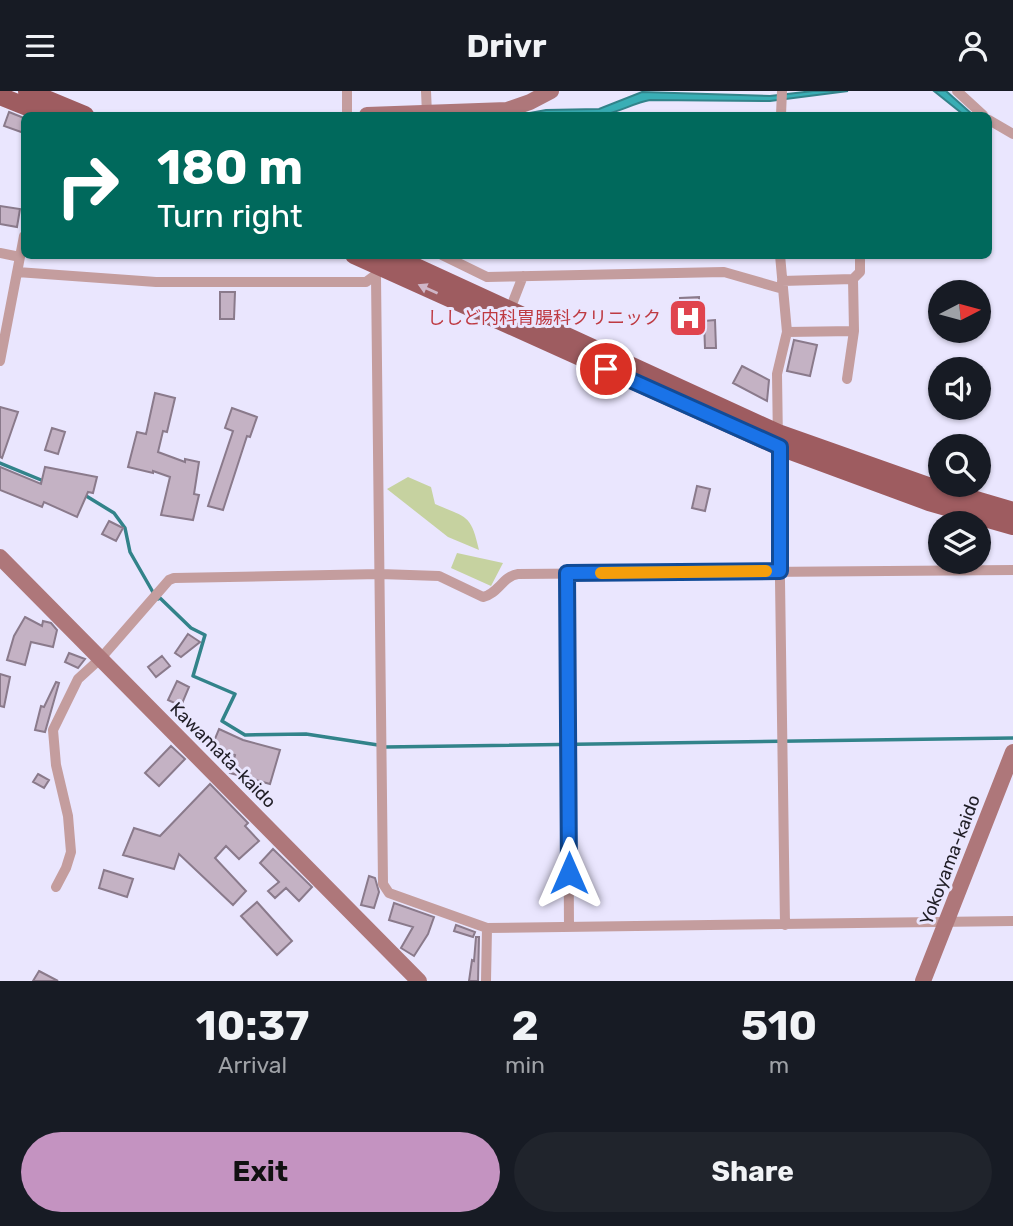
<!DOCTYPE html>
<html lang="en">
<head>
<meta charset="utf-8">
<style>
  :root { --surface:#171b24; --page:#20242c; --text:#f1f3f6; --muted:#9ea1a6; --accent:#c493c1 }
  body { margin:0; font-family:Rubik,"Noto Sans JP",sans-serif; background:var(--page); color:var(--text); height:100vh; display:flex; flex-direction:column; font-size:26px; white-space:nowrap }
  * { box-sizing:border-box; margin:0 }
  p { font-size:23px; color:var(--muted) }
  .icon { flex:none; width:38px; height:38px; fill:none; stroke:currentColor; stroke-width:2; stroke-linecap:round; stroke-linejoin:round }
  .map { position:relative; height:890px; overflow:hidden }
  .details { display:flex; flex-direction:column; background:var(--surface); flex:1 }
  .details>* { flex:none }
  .guide { position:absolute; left:21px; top:21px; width:971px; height:147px; border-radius:10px; box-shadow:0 2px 5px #0004; background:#00695c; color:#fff; overflow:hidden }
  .needle { width:46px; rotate:84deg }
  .tools { position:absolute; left:928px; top:189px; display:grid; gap:14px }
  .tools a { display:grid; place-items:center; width:63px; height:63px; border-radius:50%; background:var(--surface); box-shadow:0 2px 5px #0004; font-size:35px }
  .pin { position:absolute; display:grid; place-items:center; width:60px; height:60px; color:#fff; margin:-30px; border:4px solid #fff; border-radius:50%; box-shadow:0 2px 7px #0007 }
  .me { position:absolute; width:77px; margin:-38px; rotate:0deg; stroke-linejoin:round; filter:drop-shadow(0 0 5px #0008) }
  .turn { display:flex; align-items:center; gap:24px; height:147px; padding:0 21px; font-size:32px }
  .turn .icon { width:91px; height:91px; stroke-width:2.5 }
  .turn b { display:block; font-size:49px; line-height:60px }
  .eta { display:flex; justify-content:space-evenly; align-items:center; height:119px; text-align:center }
  .eta b { font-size:42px; font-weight:700; line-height:49px }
  .cta { display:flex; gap:14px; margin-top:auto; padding:14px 21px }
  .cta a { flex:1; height:80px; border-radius:42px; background:var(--accent); color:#111; font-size:28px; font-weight:700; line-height:80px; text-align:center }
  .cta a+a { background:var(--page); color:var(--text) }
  header { display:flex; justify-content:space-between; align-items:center; height:91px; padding:0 21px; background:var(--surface); font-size:32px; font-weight:700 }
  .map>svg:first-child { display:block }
</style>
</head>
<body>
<header><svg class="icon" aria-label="menu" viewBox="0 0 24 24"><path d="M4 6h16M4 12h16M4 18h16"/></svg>Drivr<svg class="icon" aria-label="person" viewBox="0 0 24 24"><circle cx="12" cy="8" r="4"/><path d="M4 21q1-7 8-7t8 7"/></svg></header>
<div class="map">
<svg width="1013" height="890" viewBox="0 0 1013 890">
  <rect width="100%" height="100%" fill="#eae6fe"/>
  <path fill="#c6d2a0" d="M 408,386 L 431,396 L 435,413 C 467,427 471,423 479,459 L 448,446 L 387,398 Z
    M 457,462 L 503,472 L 491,495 L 451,477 Z"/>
  <path fill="#39aeb5" stroke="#32838a" stroke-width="2" d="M 813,0 L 848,0 L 770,10 L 650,9 C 633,12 618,22 601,24 L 519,24 L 546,19 L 599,18 L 642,1 L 770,5 Z
    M 934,0 L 946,0 L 973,24 L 964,24 Z"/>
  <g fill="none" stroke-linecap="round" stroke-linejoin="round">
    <path stroke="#32838a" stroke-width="3.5" d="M 0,372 L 46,391
      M 83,403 L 114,422 L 125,437 L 130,461 L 154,503
      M 158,508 L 160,507 L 191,537 L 205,544 L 193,585 L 235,603 L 222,630 L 245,644 L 306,643 L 378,654
      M 385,656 L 1013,647"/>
  </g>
  <path fill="#c4b2c4" stroke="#8a7a8b" stroke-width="2" d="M 9,21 L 24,27 L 24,42 L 4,35 Z
    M 0,115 L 20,118 L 17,136 L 0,133 Z
    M 220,201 L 235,201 L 234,228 L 220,228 Z
    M 699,206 L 699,233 L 680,233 L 680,207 Z
    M 715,229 L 716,257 L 705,257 L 704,230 Z
    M 794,249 L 817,254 L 810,285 L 787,280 Z
    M 742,275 L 769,289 L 767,310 L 733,292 Z
    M 155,302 L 175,307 L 167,341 L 163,340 L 158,361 L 185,371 L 185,368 L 199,371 L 194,403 L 199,404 L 193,429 L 161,424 L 170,386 L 153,380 L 153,382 L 128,376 L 137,341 L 146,343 Z
    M 0,316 L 18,321 L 2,367 L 0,366 Z
    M 232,317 L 257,326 L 250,346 L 247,345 L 223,419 L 208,415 L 233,340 L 225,337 Z
    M 52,337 L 65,341 L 58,363 L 45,359 Z
    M 0,376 L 41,393 L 45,376 L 97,386 L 93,402 L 88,401 L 77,426 L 44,411 L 42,416 L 0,399 Z
    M 697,395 L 710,398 L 705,420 L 692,417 Z
    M 109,430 L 123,437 L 116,450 L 102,443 Z
    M 25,526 L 42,535 L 43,530 L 51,532 L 57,539 L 53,556 L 31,551 L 25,574 L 7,569 L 14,545 Z
    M 188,543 L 200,551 L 181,566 L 175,562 Z
    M 69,562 L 85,568 L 78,577 L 65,571 Z
    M 162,565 L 170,575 L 156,586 L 148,576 Z
    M 0,583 L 10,586 L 4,616 L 0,615 Z
    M 177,590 L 189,596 L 181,615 L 168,609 Z
    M 56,591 L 59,592 L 45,641 L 35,639 L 41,615 L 44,616 Z
    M 219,638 L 243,649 L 280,659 L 270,693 L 230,682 L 235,664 L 212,655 Z
    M 171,655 L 185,668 L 159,695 L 145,682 Z
    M 38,683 L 49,689 L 44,697 L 33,691 Z
    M 210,693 L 248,732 L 245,735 L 259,750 L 239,768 L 226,755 L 215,767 L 246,800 L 233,814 L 179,763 L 174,778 L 123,764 L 134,737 L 160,745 Z
    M 273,758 L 312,796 L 299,810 L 286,797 L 275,807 L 268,800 L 279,791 L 260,772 Z
    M 104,779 L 133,788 L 127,806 L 99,797 Z
    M 369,785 L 375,787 L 379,801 L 374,817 L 361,814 Z
    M 257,811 L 292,850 L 277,864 L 241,825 Z
    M 394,812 L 434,826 L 428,843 L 414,865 L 401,857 L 413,836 L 389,829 Z
    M 456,834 L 475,841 L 473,846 L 454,840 Z
    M 476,846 L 479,846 L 478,890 L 469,890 L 472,869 L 474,870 Z
    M 39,880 L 58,890 L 33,890 Z"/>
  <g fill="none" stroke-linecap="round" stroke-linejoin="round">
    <path stroke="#c49d9e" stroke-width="10" d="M 347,0 L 347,24
      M 426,0 L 427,23
      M 957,0 L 983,24
      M 781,24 L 782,0
      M 989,29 L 1013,43
      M 0,162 L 20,166
      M 442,164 L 487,186 L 724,181 L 783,198
      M 780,164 L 787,241 L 777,283 L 785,834
      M 17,181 L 156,191 L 366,191 L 378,182
      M 376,186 L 383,793 L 389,802 L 487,837 L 1013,830
      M 782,190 L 853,188
      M 509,221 L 523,185
      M 787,241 L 854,240
      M 0,270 L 24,145
      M 847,288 L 854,240 L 853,188 L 860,181 L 860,164
      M 567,482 L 569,836
      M 56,796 L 66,777 L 71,761 L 68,725 L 56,674 L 53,639 L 78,588 L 101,567 L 169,489 L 174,487 L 380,483 L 439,485 L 483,506 C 498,503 503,485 518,483 L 1013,479
      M 486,890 L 487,837"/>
    <path stroke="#ae777a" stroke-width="16" d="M 367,24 L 507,19 L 530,11 L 551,0
      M 0,466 L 419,890
      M 923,890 L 1013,661"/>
    <path stroke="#9e5c60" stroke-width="18" d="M 27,0 L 85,24
      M 0,5 L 47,24
      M 354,164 L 780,356 L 929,411 L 1013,435
      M 390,164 L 778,342 L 928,395 L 1013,420"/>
  </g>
  <defs><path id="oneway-solid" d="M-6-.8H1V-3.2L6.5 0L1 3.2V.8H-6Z" transform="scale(1.75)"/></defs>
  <use fill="#cfb6c7" href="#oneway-solid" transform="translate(428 198) rotate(-156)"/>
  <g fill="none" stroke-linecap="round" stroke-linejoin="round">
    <g stroke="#114b97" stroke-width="18">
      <path id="route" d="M 569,782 L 567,482 L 780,480 L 780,356 L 606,278"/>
    </g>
    <use href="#route" stroke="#1a73e8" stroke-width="12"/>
    <path stroke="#f59e0b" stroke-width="12" d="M 601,482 L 766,480"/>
  </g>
  <defs>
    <g id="hospital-square" transform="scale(2.0125)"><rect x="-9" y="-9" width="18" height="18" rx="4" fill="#e0444e" stroke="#eae6fe"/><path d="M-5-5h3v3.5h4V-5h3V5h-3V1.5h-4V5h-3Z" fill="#fff"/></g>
  </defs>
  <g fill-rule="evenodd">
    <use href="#hospital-square" x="688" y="227"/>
  </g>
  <g text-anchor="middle" stroke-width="6" stroke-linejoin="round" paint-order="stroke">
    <g font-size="18" fill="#be3a42" stroke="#eae6fe" text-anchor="end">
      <text x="661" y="233">ししど内科胃腸科クリニック</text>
    </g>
    <g font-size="18" fill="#201e26" stroke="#eae6fe">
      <text transform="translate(223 664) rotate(45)" y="6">Kawamata-kaido</text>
      <text transform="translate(950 769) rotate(-69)" y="6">Yokoyama-kaido</text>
    </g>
  </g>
</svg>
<div class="tools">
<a><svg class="needle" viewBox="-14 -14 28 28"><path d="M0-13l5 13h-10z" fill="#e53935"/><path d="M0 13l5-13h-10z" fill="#9ea1a6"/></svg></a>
<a><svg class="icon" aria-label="sound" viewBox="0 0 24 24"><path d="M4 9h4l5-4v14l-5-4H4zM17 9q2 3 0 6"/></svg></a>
<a><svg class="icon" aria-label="search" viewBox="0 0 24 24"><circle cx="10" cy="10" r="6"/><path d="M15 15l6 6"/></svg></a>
<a><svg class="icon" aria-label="layers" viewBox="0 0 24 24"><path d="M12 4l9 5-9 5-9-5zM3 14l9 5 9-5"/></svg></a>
</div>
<div class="pin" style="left:606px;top:278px;background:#d93025"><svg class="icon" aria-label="arrive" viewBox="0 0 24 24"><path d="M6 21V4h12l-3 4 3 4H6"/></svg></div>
<svg class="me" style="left:569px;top:782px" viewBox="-20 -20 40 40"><path d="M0-17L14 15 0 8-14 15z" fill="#1a73e8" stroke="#fff" stroke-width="4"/></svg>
<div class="guide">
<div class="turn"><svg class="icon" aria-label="right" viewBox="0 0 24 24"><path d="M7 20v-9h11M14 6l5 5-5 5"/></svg><div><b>180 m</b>Turn right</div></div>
</div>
</div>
<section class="details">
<div class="eta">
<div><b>10:37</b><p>Arrival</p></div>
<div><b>2</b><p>min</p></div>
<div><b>510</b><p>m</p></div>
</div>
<div class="cta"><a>Exit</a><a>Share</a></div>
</section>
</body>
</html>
